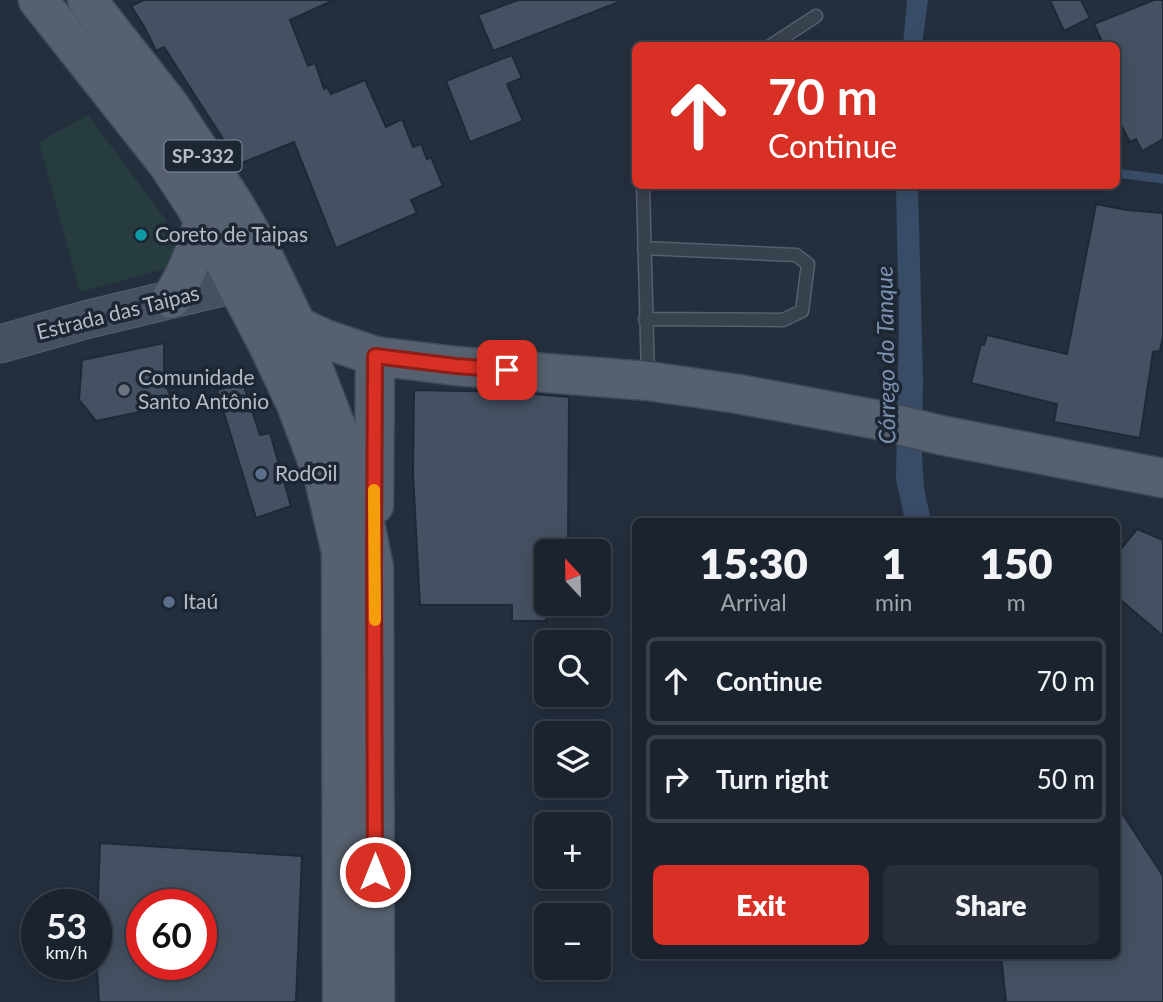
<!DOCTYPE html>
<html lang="en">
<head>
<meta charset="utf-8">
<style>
  :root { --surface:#1b232e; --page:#282f3a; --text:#f1f3f6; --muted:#a0a4aa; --line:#39404a; --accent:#d93025 }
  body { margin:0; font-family:Lato,sans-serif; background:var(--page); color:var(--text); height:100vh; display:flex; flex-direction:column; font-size:26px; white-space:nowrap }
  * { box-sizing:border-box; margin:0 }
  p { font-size:23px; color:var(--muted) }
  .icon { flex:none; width:38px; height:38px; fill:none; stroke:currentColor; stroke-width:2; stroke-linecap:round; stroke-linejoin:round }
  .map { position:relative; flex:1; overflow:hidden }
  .details { position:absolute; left:632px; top:518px; width:488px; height:441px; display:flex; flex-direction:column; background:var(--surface); border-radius:10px; box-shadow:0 4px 18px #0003,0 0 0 2px var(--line) }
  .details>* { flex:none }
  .top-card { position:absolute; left:632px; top:42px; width:488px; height:147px; border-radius:10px; box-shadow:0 4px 18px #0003,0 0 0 2px var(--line); background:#d93025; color:#fff; overflow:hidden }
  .needle { width:46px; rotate:338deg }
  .controls { position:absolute; left:534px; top:539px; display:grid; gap:14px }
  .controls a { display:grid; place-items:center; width:77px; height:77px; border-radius:10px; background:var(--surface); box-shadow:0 4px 18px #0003,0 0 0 2px var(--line); font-size:35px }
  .speed { position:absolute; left:21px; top:889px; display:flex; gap:14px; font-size:35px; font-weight:700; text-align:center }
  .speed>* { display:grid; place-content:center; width:91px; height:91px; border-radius:50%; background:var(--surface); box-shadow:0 4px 18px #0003,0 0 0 2px var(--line); line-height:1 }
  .speed small { font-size:18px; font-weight:400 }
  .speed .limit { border:10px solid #d22; background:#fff; color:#111 }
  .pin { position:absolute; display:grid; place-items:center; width:60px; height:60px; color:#fff; margin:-30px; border-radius:14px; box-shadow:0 4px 10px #0006 }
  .me { position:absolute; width:77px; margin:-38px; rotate:0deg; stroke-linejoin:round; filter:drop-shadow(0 0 5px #0008) }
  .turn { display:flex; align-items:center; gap:24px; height:147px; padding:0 21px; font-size:32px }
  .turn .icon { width:91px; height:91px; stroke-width:2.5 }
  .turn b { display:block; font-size:49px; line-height:60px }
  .eta { display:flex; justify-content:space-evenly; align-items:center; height:119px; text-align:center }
  .eta b { font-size:42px; font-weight:800; line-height:49px }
  .button { display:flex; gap:14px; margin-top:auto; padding:14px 21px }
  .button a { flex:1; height:80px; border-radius:10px; background:var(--accent); color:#fff; font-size:28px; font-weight:800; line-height:80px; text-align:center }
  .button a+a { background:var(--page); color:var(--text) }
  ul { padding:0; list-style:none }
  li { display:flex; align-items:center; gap:21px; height:88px; margin:0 14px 10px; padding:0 7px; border:4px solid var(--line); border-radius:10px }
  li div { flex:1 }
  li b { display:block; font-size:26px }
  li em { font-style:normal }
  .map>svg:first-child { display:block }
</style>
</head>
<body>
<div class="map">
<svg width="1163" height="1002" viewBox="0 0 1163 1002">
  <rect width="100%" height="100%" fill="#242f3e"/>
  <path fill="#263c3f" d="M 88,115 L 165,219 L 180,257 L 168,268 L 80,292 L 39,142 Z"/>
  <path fill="#394c67" d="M 907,0 L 928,0 L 922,45 L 903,45 Z
    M 896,186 L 918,186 L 923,379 L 922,454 L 924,488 L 931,521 L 905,521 L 896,479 L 899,324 Z"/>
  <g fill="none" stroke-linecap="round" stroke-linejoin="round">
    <path stroke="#394c67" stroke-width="9" d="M 1116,173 L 1163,179"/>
  </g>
  <path fill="#455162" stroke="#1f2835" stroke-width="2" fill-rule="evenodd" d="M 144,0 L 334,0 L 290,20 L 308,66 L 315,63 L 324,89 L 327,87 L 331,94 L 365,80 L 386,127 L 402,119 L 413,147 L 421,144 L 427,159 L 431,157 L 443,186 L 411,200 L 417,213 L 336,248 L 294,142 L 239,164 L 164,47 L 156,51 L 145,28 L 131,6 Z
    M 518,0 L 619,0 L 619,2 L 493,51 L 478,15 Z
    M 1050,0 L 1081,0 L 1090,18 L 1064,31 Z
    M 1154,0 L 1163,0 L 1163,139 L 1142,151 L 1136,139 L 1130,142 L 1116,116 L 1116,46 L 1104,46 L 1094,24 Z
    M 512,55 L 522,78 L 507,84 L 523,121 L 470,142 L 446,81 Z
    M 1096,204 L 1127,210 L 1163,213 L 1163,337 L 1160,351 L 1153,352 L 1140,438 L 1054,422 L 1057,404 L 971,383 L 981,344 L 984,345 L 987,335 L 1067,354 Z
    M 164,343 L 164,380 L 174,405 L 96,421 L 79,400 L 82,360 Z
    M 243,383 L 260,435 L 270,433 L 291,506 L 256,518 L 217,390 Z
    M 414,390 L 510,392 L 569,397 L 568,551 L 546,551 L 546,621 L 512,621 L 512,605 L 420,605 L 413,474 Z
    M 1137,529 L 1163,540 L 1163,636 L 1116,596 L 1116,555 Z
    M 1116,804 L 1163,876 L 1163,1002 L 1006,1002 L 1001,956 L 1116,956 Z
    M 100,843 L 302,856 L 296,1002 L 99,1002 L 96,951 ZM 142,905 L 201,905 L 201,964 L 142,964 Z"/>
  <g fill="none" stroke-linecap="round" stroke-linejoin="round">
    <g stroke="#565f6c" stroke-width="15">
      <path id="lane" d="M 770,46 L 816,16
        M 643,186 L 648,377
        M 644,248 L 796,255 L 808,264 L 802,311 L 783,320 L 645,319"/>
    </g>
    <g stroke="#565f6c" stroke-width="39">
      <path id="secondary" d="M 0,344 L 85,320 L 235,284"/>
    </g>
    <g stroke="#414a57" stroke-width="41">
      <path id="primary" d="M 38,0 L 167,163 L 196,207 L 267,343 L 296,404 L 324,479 L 341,552 L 342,1002
        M 87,0 L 170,106 L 234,204 L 259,247 L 297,326 L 356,478 L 374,568 L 375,1002
        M 171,299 C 187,274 197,249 203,221
        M 286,319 L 297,326 L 325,339 L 375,356 L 456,366 L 648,381 L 738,394 L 879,420 L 940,435 L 1163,478
        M 374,505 L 375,356"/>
    </g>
    <use href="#lane" stroke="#38414e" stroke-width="12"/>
    <use href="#secondary" stroke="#465061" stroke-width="37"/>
    <use href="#primary" stroke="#56606e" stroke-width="38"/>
  </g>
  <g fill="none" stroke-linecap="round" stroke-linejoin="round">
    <g stroke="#8d1f18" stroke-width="18">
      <path id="route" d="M 375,872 L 374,568 L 375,356 L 456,366 L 507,370"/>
    </g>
    <use href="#route" stroke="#d93025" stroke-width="12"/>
    <path stroke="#f59e0b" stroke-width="12" d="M 374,490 L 375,620"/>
  </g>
  <circle fill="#0f9aa8" stroke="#1d2633" stroke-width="2.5" cx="141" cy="235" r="7"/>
  <circle fill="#6b7280" stroke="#1d2633" stroke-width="2.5" cx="124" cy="390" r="7"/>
  <g fill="#5c6f8a" stroke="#1d2633" stroke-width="2.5">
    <circle cx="261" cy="474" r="7"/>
    <circle cx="169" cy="602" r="7"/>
  </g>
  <g text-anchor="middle" stroke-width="7" stroke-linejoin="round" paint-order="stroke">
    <rect fill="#1d2633" stroke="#878f9c" stroke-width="2" x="164.5" y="140.5" width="77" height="31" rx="5"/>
    <g font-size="19" font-weight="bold" fill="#b4bcc9">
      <text x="203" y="163">SP-332</text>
    </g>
    <g font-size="21" fill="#b4bcc9" stroke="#1d2633" text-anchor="start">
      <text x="155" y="242">Coreto de Taipas</text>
      <text x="138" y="385">Comunidade<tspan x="138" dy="24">Santo Antônio</tspan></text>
      <text x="275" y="481">RodOil</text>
      <text x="183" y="609">Itaú</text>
    </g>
    <g font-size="21" fill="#b4bcc9" stroke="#1d2633">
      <text transform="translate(118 313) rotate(-14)" y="7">Estrada das Taipas</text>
    </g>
    <g font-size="23" font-style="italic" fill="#7c92b1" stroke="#1d2633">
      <text transform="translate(886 355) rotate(-91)" y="8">Córrego do Tanque</text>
    </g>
  </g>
</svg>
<div class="controls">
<a><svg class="needle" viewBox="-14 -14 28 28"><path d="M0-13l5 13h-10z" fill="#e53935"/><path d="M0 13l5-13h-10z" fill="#a0a4aa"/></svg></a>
<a><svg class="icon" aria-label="search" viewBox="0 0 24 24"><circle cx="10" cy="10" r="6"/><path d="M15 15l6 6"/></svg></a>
<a><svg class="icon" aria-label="layers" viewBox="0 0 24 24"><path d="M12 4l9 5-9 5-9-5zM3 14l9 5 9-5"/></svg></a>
<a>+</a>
<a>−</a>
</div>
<div class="speed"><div>53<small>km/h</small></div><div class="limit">60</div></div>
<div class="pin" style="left:507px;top:370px;background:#d93025"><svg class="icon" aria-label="arrive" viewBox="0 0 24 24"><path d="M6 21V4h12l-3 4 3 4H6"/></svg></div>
<svg class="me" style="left:375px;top:872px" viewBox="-20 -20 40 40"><circle r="17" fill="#d93025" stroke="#fff" stroke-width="3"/><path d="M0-11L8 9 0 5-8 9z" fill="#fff"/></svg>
<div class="top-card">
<div class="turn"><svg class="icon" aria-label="ahead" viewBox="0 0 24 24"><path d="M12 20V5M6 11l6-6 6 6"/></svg><div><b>70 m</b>Continue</div></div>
</div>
<section class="details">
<div class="eta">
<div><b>15:30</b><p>Arrival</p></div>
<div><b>1</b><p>min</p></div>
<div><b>150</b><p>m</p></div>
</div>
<ul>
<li><svg class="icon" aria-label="ahead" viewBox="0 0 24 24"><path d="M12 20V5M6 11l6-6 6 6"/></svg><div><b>Continue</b></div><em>70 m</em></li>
<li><svg class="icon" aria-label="right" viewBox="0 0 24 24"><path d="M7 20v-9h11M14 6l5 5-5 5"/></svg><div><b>Turn right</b></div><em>50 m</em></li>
</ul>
<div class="button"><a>Exit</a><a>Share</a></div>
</section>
</div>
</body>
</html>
